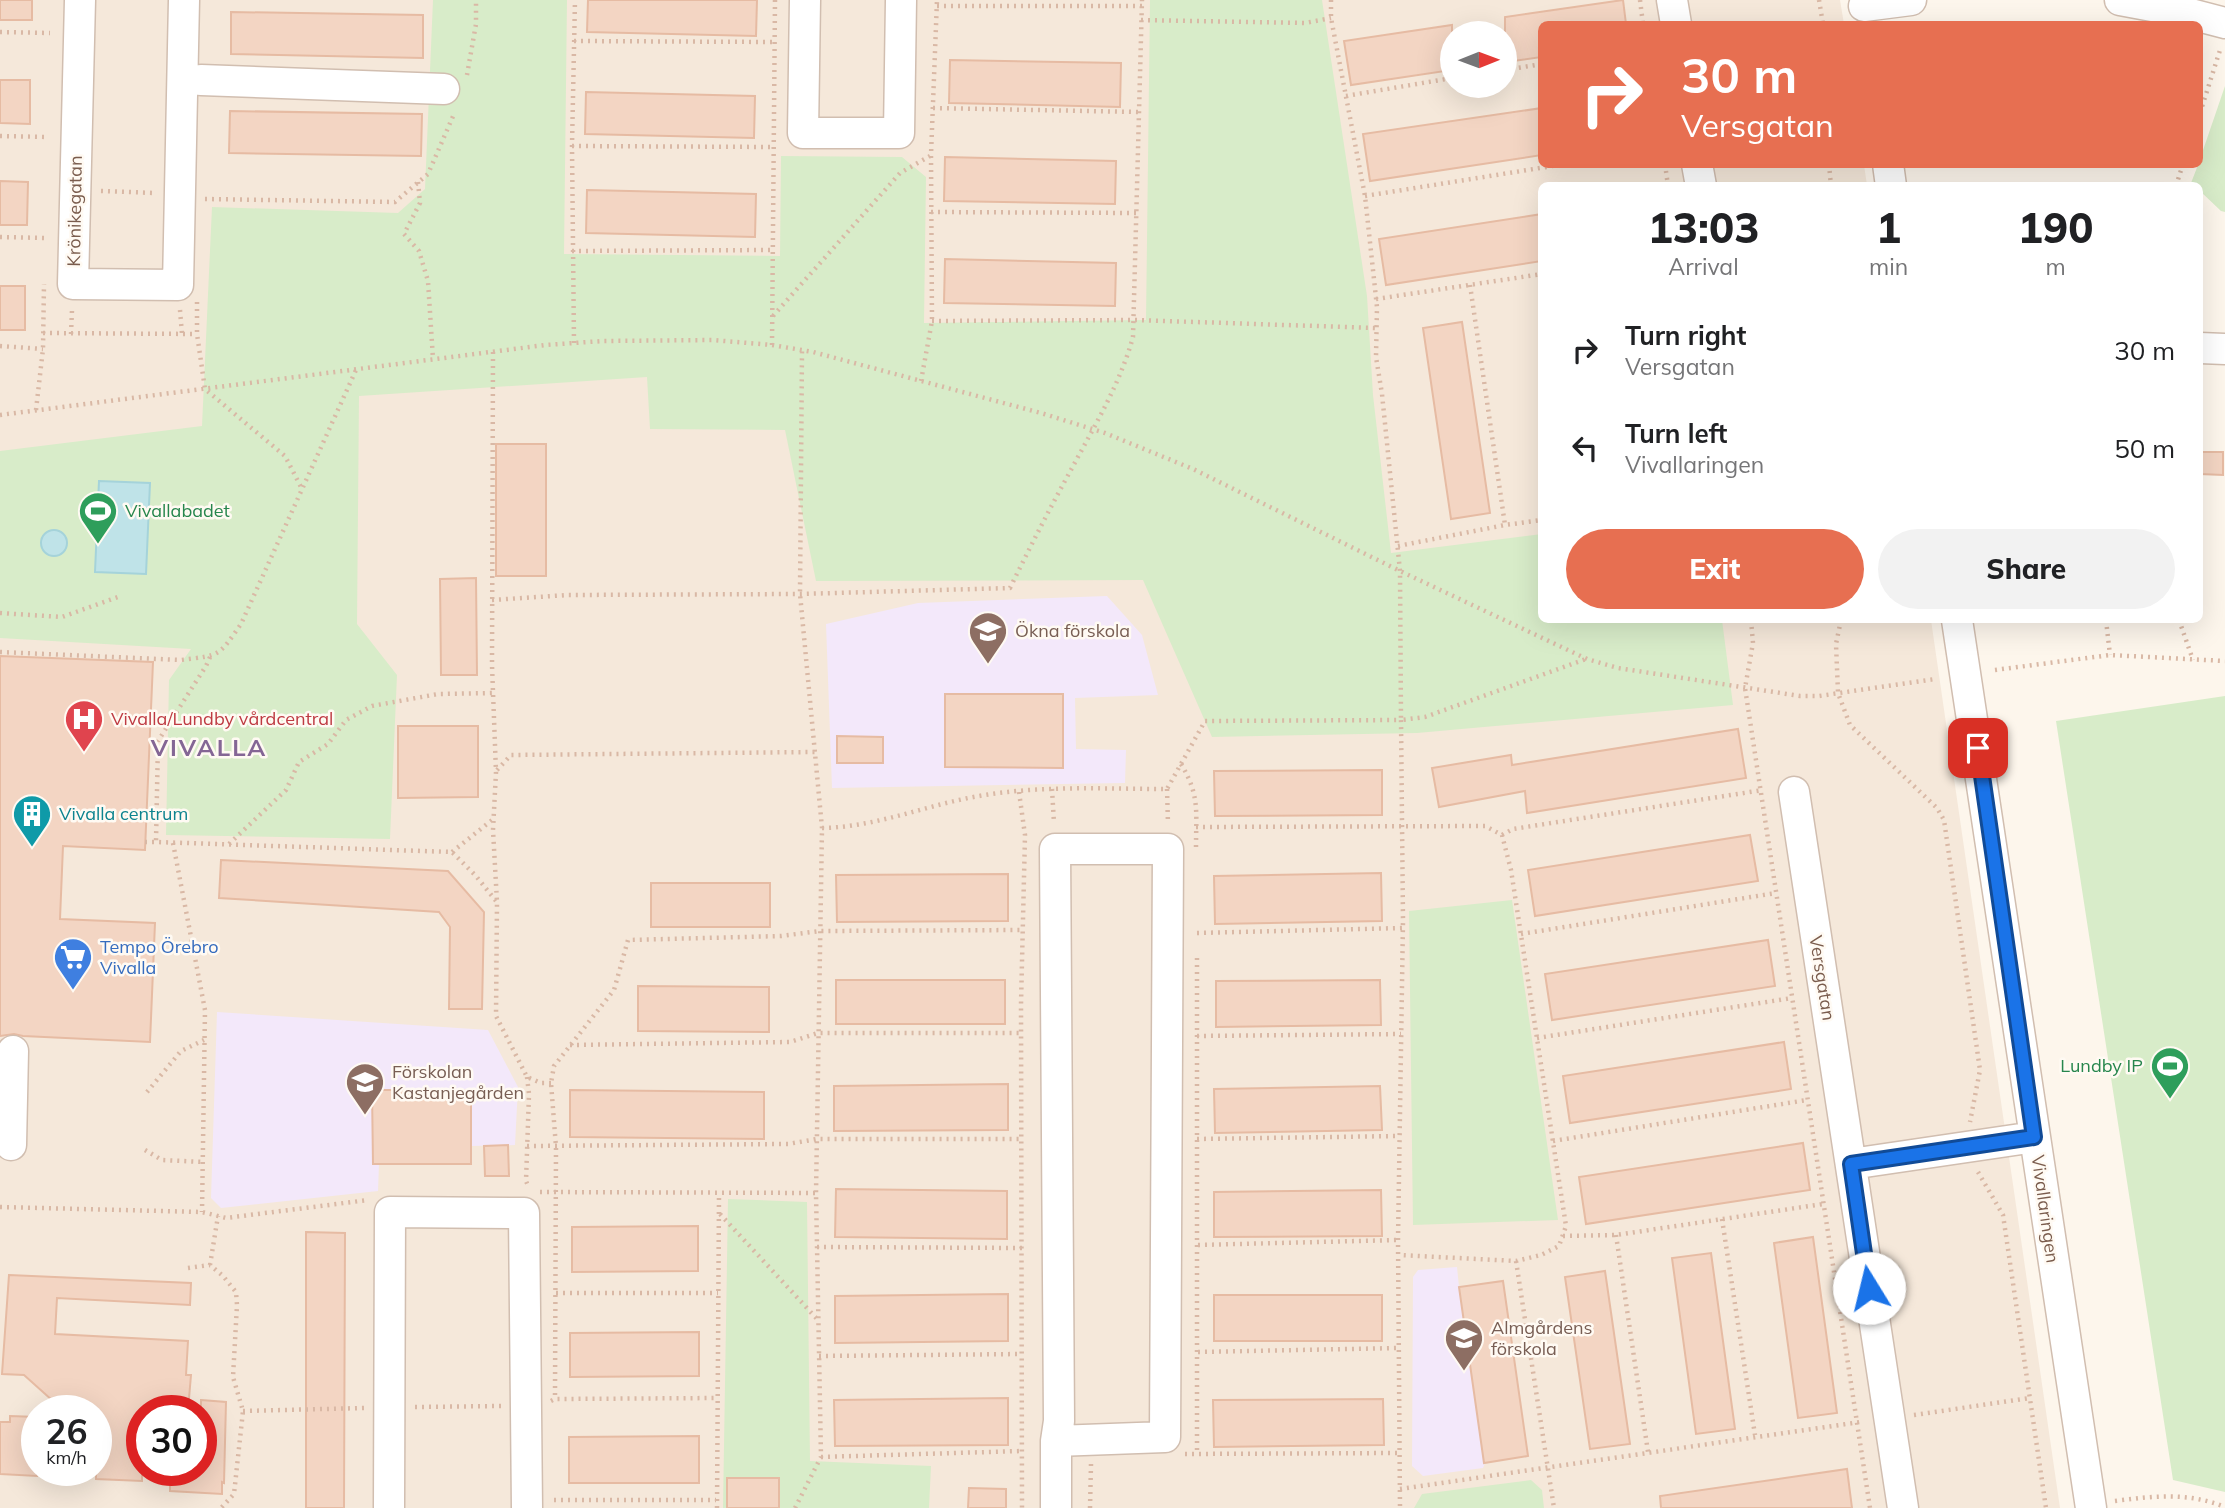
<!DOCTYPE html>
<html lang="en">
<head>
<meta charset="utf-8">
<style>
  :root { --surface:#fff; --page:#f2f2f2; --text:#202124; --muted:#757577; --accent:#e76f51 }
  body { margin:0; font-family:Mulish,sans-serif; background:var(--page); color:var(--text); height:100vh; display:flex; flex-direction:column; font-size:26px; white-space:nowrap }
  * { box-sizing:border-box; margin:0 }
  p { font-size:23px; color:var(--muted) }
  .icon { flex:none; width:38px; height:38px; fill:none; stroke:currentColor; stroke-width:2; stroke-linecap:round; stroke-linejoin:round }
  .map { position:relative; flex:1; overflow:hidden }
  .details { position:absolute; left:1538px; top:182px; width:665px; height:441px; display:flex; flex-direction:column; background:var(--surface); border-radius:10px; box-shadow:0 7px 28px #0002 }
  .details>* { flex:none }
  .hud { position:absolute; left:1538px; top:21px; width:665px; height:147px; border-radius:10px; box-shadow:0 7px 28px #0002; background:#e76f51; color:#fff; overflow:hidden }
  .needle { width:46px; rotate:89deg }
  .buttons { position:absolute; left:1440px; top:21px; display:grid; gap:14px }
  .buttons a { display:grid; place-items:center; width:77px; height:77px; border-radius:50%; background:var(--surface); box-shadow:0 7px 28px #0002; font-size:35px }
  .speed { position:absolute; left:21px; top:1395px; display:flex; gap:14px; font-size:35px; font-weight:700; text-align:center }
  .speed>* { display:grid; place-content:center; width:91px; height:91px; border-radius:50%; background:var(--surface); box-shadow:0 7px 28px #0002; line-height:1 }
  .speed small { font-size:18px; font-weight:400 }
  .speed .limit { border:10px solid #d22; background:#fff; color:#111 }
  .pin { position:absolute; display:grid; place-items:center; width:60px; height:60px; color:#fff; margin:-30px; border-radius:14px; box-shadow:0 4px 10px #0006 }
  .me { position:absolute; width:77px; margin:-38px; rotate:351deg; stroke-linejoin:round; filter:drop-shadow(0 0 5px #0008) }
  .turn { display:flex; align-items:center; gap:24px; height:147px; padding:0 28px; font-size:32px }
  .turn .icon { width:91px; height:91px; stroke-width:2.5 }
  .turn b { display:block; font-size:49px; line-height:60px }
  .eta { display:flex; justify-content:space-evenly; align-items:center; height:119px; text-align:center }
  .eta b { font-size:42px; font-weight:800; line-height:49px }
  .button { display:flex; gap:14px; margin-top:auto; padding:14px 28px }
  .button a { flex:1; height:80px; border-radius:42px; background:var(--accent); color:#fff; font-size:28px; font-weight:800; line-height:80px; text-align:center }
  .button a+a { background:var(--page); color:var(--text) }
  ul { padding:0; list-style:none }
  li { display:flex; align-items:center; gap:21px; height:98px; padding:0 28px }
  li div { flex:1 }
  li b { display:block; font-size:26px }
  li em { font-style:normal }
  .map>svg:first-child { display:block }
</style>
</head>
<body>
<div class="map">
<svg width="2225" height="1508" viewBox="0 0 2225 1508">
  <rect width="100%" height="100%" fill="#fdf6ec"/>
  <path fill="#f5e8da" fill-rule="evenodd" d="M 0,0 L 1840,0 L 1844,24 L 1542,24 L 1542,164 L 1864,165 L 1867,185 L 1542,186 L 1542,620 L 1931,620 L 2060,1508 L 0,1508 ZM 1452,33 L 1505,33 L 1505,86 L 1452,86 ZM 37,1410 L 96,1410 L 96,1470 L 37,1470 ZM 142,1410 L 201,1410 L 201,1470 L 142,1470 Z"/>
  <path fill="#f3e8fa" d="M 1107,596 L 1142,635 L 1158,695 L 1075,698 L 1076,749 L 1126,750 L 1125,783 L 832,788 L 826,624 L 918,603 Z
    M 217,1012 L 488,1030 L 518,1087 L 515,1145 L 472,1146 L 471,1164 L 379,1164 L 378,1191 L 221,1208 L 211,1198 Z
    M 1457,1267 L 1459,1287 L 1503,1281 L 1528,1456 L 1485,1463 L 1483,1468 L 1423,1476 L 1412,1466 L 1413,1277 L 1418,1270 Z"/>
  <path fill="#d8ecc9" d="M 433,0 L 567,0 L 564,254 L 780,256 L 781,156 L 902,157 L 926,177 L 924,323 L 1146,320 L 1150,0 L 1322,0 L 1367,296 L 1373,395 L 1391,553 L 1542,534 L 1542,620 L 1722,620 L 1733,705 L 1417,733 L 1212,737 L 1143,580 L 816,581 L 785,430 L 650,429 L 647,377 L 359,396 L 357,624 L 397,675 L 390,839 L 166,835 L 169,680 L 191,649 L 0,638 L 0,451 L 202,426 L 212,207 L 398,213 L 425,189 Z
    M 2225,86 L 2225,212 L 2221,211 L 2200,191 L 2200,186 L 2191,183 L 2198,165 L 2200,164 L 2200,159 Z
    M 2225,696 L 2225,1492 L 2173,1480 L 2056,721 Z
    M 1512,900 L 1558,1220 L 1413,1225 L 1409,911 Z
    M 728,1199 L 807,1202 L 810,1461 L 931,1466 L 929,1508 L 723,1508 Z
    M 1531,1480 L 1542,1490 L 1544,1508 L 1414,1508 L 1422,1494 Z"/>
  <path fill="#bfe3e8" stroke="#a5d3da" stroke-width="2" d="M 99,481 L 150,483 L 146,574 L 95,572 Z
    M41 543a13 13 0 1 1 26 0a13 13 0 1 1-26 0Z"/>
  <path fill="#f3d5c3" stroke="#e6bba3" stroke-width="2" d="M 0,0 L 32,0 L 32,20 L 0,20 Z
    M 588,0 L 757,0 L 756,36 L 587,32 Z
    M 1623,0 L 1626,24 L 1542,24 L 1542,57 L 1505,62 L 1505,17 Z
    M 231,12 L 423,15 L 423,58 L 231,54 Z
    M 1452,25 L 1452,70 L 1351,85 L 1344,41 Z
    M 950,60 L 1121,63 L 1120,107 L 949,103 Z
    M 0,80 L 30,80 L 30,124 L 0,123 Z
    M 586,92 L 755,96 L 754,138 L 585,134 Z
    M 1542,108 L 1542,155 L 1370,181 L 1363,134 Z
    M 230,111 L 422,114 L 421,156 L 229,153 Z
    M 945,157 L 1116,161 L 1115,204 L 944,201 Z
    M 0,181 L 28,182 L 27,225 L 0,225 Z
    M 587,190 L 756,194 L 755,237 L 586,233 Z
    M 1542,214 L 1542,261 L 1386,285 L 1379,239 Z
    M 945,259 L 1116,263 L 1115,306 L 944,303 Z
    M 0,286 L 25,286 L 25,330 L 0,330 Z
    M 1462,322 L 1490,513 L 1451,519 L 1423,328 Z
    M 496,444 L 546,444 L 546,576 L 496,576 Z
    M 2200,452 L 2223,452 L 2223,475 L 2200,474 Z
    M 476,578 L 477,675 L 441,675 L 440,579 Z
    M 0,656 L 153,662 L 145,850 L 63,846 L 60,919 L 155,923 L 150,1042 L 23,1036 L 14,1034 L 0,1036 Z
    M 945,694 L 1063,694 L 1063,768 L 945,767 Z
    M 398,726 L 478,726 L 478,797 L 398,798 Z
    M 1738,729 L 1746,778 L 1527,813 L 1525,791 L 1439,807 L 1432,768 L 1511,755 L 1512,765 Z
    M 837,736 L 883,737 L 883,763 L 837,763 Z
    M 1382,770 L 1382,815 L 1215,816 L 1214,771 Z
    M 1750,835 L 1758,881 L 1535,916 L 1528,870 Z
    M 221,860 L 448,871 L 484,912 L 482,1009 L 449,1009 L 450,927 L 439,912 L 219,898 Z
    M 1381,873 L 1382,921 L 1215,924 L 1214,876 Z
    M 1008,874 L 1008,921 L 837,922 L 836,875 Z
    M 651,883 L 770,883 L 770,927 L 651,927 Z
    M 1768,940 L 1775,986 L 1552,1020 L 1545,974 Z
    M 836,980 L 1005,980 L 1005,1024 L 836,1024 Z
    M 1380,980 L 1381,1025 L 1216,1027 L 1216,981 Z
    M 638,986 L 769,987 L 769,1032 L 638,1031 Z
    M 1784,1042 L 1791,1089 L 1570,1123 L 1563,1076 Z
    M 1008,1084 L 1008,1130 L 834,1131 L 834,1086 Z
    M 1380,1086 L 1382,1130 L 1215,1133 L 1214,1089 Z
    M 372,1090 L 471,1090 L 471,1164 L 373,1164 Z
    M 570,1090 L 764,1092 L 764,1139 L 570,1137 Z
    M 1803,1143 L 1810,1190 L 1586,1224 L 1579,1177 Z
    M 508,1145 L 509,1176 L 485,1176 L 484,1146 Z
    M 836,1189 L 1007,1191 L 1007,1239 L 835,1237 Z
    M 1381,1190 L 1382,1236 L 1214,1237 L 1214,1192 Z
    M 698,1226 L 698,1271 L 572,1272 L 572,1227 Z
    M 306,1232 L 345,1233 L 344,1508 L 306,1508 Z
    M 1813,1237 L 1837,1413 L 1798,1418 L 1774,1243 Z
    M 1711,1253 L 1735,1429 L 1696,1434 L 1672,1258 Z
    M 1605,1271 L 1630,1444 L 1590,1449 L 1565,1277 Z
    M 9,1275 L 191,1283 L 190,1305 L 57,1298 L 55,1334 L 188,1341 L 186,1375 L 191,1375 L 188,1410 L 142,1410 L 142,1481 L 96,1479 L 96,1410 L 63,1410 L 24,1375 L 2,1374 Z
    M 1503,1281 L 1528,1456 L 1484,1463 L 1459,1287 Z
    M 1008,1294 L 1008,1341 L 835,1343 L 835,1296 Z
    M 1214,1295 L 1382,1295 L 1382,1341 L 1214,1341 Z
    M 699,1332 L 699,1376 L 570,1377 L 570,1333 Z
    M 1008,1398 L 1008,1445 L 835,1446 L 834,1400 Z
    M 1383,1399 L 1384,1445 L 1214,1447 L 1213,1400 Z
    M 201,1400 L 226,1402 L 224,1483 L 222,1482 L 222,1494 L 170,1491 L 170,1470 L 201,1470 Z
    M 10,1416 L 37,1417 L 37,1476 L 0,1474 L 0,1422 L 10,1422 Z
    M 699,1436 L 699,1483 L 569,1483 L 569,1437 Z
    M 1847,1469 L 1852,1508 L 1661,1508 L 1660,1496 Z
    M 727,1478 L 779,1478 L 779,1508 L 727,1508 Z
    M 969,1488 L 1006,1489 L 1006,1508 L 968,1508 Z"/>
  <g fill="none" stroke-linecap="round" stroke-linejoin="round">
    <g stroke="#d1beb0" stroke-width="33">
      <path id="minor" d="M 80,0 L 73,284 L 178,285 L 184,0
        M 805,0 L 803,133 L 899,133 L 901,0
        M 1672,0 L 1676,24
        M 2120,0 L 2179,11 L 2225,23
        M 1864,6 L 1911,0
        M 201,80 L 444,89
        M 1697,164 L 1701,186
        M 1888,164 L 1891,186
        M 2200,348 L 2225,349
        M 1957,620 L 2091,1508
        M 1794,792 L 1903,1508
        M 11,1145 L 13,1051
        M 1851,1164 L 2034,1137
        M 389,1508 L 390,1212 L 524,1213 L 527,1508
        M 1056,1508 L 1056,1441 L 1059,1421 L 1055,849 L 1168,849 L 1165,1437 L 1056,1441"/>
    </g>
    <path stroke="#d9b8a5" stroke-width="4.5" stroke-dasharray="2 5" stroke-linecap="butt" d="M 1331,0 L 1331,18 L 1365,196 L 1377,307 L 1376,357 L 1382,394 L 1400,571 L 1401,720 L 1425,717 L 1586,659
      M 1640,0 L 1643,24
      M 1819,0 L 1823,24
      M 937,6 L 1142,6
      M 1141,20 L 1305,23 L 1331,18
      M 0,32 L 50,33
      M 574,41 L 774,42
      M 1505,70 L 1542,64
      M 467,75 L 476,24 L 476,0
      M 1346,96 L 1452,78
      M 933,108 L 1139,112
      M 2200,113 L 2221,47
      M 0,136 L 48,137
      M 572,146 L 774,147
      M 1665,164 L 1668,186
      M 1829,164 L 1831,186
      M 418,182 L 420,203 L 404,234 L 419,251 L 428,281 L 433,359
      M 2176,186 L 2183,164
      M 101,191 L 155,193
      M 1365,196 L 1565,164
      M 205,199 L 395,202 L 428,174 L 454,114
      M 931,212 L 1136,213
      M 0,237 L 45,238
      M 572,251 L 772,250
      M 1470,285 L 1505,525
      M 1376,299 L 1542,274
      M 197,302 L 197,334 L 205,389 L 285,456 L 302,489
      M 180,310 L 182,334
      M 773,316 L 900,173 L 930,156
      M 932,321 L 1135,320 L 1376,328
      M 43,333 L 197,334
      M 71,334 L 72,310
      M 574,343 L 572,146 L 575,0
      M 772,345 L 775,0
      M 0,346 L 43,349
      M 493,352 L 492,665 L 496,772 L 493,830 L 497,902 L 496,1016 L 527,1077 L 541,1083 L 551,1083
      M 921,381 L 932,321 L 931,155 L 937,0
      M 36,410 L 43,349 L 44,284
      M 0,415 L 545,345 L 603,341 L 712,340 L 772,345 L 813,352 L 1041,413 L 1105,433 L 1193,469 L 1400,571 L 1587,659 L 1618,668 L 1800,696 L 1819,696 L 1935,679
      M 1398,546 L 1505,525 L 1542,520
      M 492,600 L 568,595 L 800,594 L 1010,588 C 1030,547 1050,508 1072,468 C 1095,425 1120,384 1133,337 L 1142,0
      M 0,613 L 62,617 L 118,597
      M 1751,620 L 1753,643 L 1745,688 L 1870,1508
      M 1841,620 L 1836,644 L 1838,693 L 1850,725 L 1937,808 L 1944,820 L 1980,1070 L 1970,1122
      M 2106,620 L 2110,655
      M 2179,620 L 2193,660
      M 0,652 L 181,660 C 221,655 218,657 241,624 L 356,370
      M 210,657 L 206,666 L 158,741 L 156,842 L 452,852 L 476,876 L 496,901
      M 1995,670 L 2110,655 L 2225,661
      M 1181,764 C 1200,795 1196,813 1196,847
      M 497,770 L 511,755 L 815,752
      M 1052,789 L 1054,823
      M 1167,789 L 1168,824
      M 1019,792 L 1025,835 L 1021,1004 L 1022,1508
      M 1196,827 L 1485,826 L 1502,835 L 1511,870 L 1566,1226 L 1559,1246 L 1541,1255 L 1516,1261 L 1399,1255
      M 822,828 C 877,827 926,805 979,796 C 1041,785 1105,789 1167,789 L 1205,721 L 1401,720 L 1403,921 L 1398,1240 L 1400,1508
      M 1502,835 L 1513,829 L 1763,790
      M 145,842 L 156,842
      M 173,843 L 205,1010 L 202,1212
      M 229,844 L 286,790 L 299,762 L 328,744 L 346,720 L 372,706 L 438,694 L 493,693
      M 452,852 L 492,820
      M 1197,933 L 1403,928
      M 1521,934 L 1776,893
      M 1197,958 L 1197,1453
      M 1197,1036 L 1401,1034
      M 1537,1038 L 1792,998
      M 570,1045 L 790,1042 L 818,1033 L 1022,1033
      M 527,1077 L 529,1094 L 526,1181 L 529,1188
      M 147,1092 L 181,1051 L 204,1040
      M 1197,1139 L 1399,1136
      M 1553,1141 L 1807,1100
      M 527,1146 L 788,1144 L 817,1139 L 1023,1139
      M 145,1150 L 162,1160 L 203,1162
      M 1978,1172 L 2003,1215 L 2046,1508
      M 540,1192 L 816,1193
      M 0,1207 L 202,1212 L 226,1218 L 368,1200
      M 720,1214 L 818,1320
      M 1722,1219 L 1755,1435
      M 1616,1235 L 1648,1452
      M 1563,1236 L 1616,1235 L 1823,1204
      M 1198,1245 L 1398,1240
      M 817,1247 L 1023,1248
      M 1516,1261 L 1554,1508
      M 210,1265 L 218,1216
      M 188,1268 L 210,1265 L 223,1276 L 236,1292 L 237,1305 L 233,1377 L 243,1411 L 234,1494 L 221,1508
      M 556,1293 L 718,1293
      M 1198,1352 L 1399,1348
      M 819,1356 L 1022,1354
      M 555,1395 L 556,1147 L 551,1083 L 554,1066 L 614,990 L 628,940 L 781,936 L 820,931 L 1023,930
      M 551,1401 L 555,1399 L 718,1398
      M 415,1407 L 501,1406
      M 243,1411 L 365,1408
      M 1914,1415 L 2030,1398
      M 1185,1454 L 1400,1453
      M 821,1457 L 1022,1451
      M 1400,1489 L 1860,1422
      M 554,1500 L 716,1500
      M 2115,1501 C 2154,1496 2188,1492 2225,1507
      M 717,1508 L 719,1194
      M 795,1508 L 821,1457 L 816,1193 L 822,828 L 800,594 L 802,350
      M 1090,1508 L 1091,1464"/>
    <use href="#minor" stroke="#fff" stroke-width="30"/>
  </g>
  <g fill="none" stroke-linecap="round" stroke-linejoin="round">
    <g stroke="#114b97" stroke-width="18">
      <path id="route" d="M 1869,1288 L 1851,1164 L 2034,1137 L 1978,748"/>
    </g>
    <use href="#route" stroke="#1a73e8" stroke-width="12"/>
  </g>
  <defs>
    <g id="stadium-pin" transform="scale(2.0125)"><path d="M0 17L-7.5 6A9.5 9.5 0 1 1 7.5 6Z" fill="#2e9e5b" stroke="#fffaf3"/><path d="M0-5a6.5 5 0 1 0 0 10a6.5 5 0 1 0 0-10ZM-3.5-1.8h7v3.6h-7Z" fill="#fff"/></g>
    <g id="school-pin" transform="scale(2.0125)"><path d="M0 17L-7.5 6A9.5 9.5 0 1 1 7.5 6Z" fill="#8d6e63" stroke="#fffaf3"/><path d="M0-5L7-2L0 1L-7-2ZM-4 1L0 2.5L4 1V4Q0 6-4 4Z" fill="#fff"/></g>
    <g id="hospital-pin" transform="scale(2.0125)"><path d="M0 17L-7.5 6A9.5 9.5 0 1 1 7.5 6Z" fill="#e0444e" stroke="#fffaf3"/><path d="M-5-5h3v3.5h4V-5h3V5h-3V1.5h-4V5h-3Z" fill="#fff"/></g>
    <g id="building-pin" transform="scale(2.0125)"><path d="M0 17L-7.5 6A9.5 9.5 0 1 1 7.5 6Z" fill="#0f9aa8" stroke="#fffaf3"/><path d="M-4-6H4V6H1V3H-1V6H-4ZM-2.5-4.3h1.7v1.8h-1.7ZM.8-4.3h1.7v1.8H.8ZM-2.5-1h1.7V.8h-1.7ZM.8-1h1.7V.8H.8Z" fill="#fff"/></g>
    <g id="supermarket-pin" transform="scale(2.0125)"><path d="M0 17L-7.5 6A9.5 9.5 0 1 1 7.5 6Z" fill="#3f7fe0" stroke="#fffaf3"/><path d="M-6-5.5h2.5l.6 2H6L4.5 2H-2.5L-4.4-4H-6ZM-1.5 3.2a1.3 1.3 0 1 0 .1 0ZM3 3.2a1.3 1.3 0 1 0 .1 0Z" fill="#fff"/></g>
  </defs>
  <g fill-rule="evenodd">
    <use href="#stadium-pin" x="98" y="511"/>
    <use href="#school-pin" x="988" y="631"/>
    <use href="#hospital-pin" x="84" y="719"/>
    <use href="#building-pin" x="32" y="814"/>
    <use href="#supermarket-pin" x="73" y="957"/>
    <use href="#stadium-pin" x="2170" y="1066"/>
    <use href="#school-pin" x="365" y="1082"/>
    <use href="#school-pin" x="1464" y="1338"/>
  </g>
  <g text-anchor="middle" stroke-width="5" stroke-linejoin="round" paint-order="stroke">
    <g font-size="18" fill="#7a5c4d" stroke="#fffaf3">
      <text transform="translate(75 211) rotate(-89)" y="6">Krönikegatan</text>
      <text transform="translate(1822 978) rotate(81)" y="6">Versgatan</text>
      <text transform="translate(2045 1209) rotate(82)" y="6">Vivallaringen</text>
    </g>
    <g font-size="18" fill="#27864d" stroke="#fffaf3" text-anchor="start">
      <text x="125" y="517">Vivallabadet</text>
      <text x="2143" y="1072" text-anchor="end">Lundby IP</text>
    </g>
    <g font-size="18" fill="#785e54" stroke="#fffaf3" text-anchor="start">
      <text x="1015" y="637">Ökna förskola</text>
      <text x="392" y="1078">Förskolan<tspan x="392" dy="21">Kastanjegården</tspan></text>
      <text x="1491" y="1334">Almgårdens<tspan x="1491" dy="21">förskola</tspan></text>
    </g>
    <g font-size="18" fill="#be3a42" stroke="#fffaf3" text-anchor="start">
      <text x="111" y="725">Vivalla/Lundby vårdcentral</text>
    </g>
    <g font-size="18" fill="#0d838f" stroke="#fffaf3" text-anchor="start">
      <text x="59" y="820">Vivalla centrum</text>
    </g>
    <g font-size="18" fill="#366cbe" stroke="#fffaf3" text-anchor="start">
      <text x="100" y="953">Tempo Örebro<tspan x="100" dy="21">Vivalla</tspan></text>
    </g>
    <g font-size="24" font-weight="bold" letter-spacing="2" fill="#846695" stroke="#fffaf3">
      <text x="209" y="756">VIVALLA</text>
    </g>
  </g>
</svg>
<div class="buttons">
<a><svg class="needle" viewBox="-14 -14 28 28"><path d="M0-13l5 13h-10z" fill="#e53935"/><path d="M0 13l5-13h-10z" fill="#757577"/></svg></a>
</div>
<div class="speed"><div>26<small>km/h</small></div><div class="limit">30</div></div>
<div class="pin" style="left:1978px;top:748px;background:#d93025"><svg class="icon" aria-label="arrive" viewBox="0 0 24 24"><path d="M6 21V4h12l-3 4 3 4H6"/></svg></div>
<svg class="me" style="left:1869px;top:1288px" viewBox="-20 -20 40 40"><circle r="19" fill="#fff"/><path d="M0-13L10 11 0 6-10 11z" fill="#1a73e8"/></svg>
<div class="hud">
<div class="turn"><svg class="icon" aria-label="right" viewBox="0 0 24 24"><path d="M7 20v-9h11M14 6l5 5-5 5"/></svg><div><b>30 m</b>Versgatan</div></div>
</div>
<section class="details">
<div class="eta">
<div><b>13:03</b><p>Arrival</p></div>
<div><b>1</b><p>min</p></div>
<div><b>190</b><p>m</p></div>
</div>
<ul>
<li><svg class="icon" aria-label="right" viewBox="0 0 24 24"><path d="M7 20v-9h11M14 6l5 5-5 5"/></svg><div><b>Turn right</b><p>Versgatan</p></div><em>30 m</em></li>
<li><svg class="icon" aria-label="left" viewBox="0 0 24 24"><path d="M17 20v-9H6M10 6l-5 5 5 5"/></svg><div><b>Turn left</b><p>Vivallaringen</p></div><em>50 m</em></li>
</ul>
<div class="button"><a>Exit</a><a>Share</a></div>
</section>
</div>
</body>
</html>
